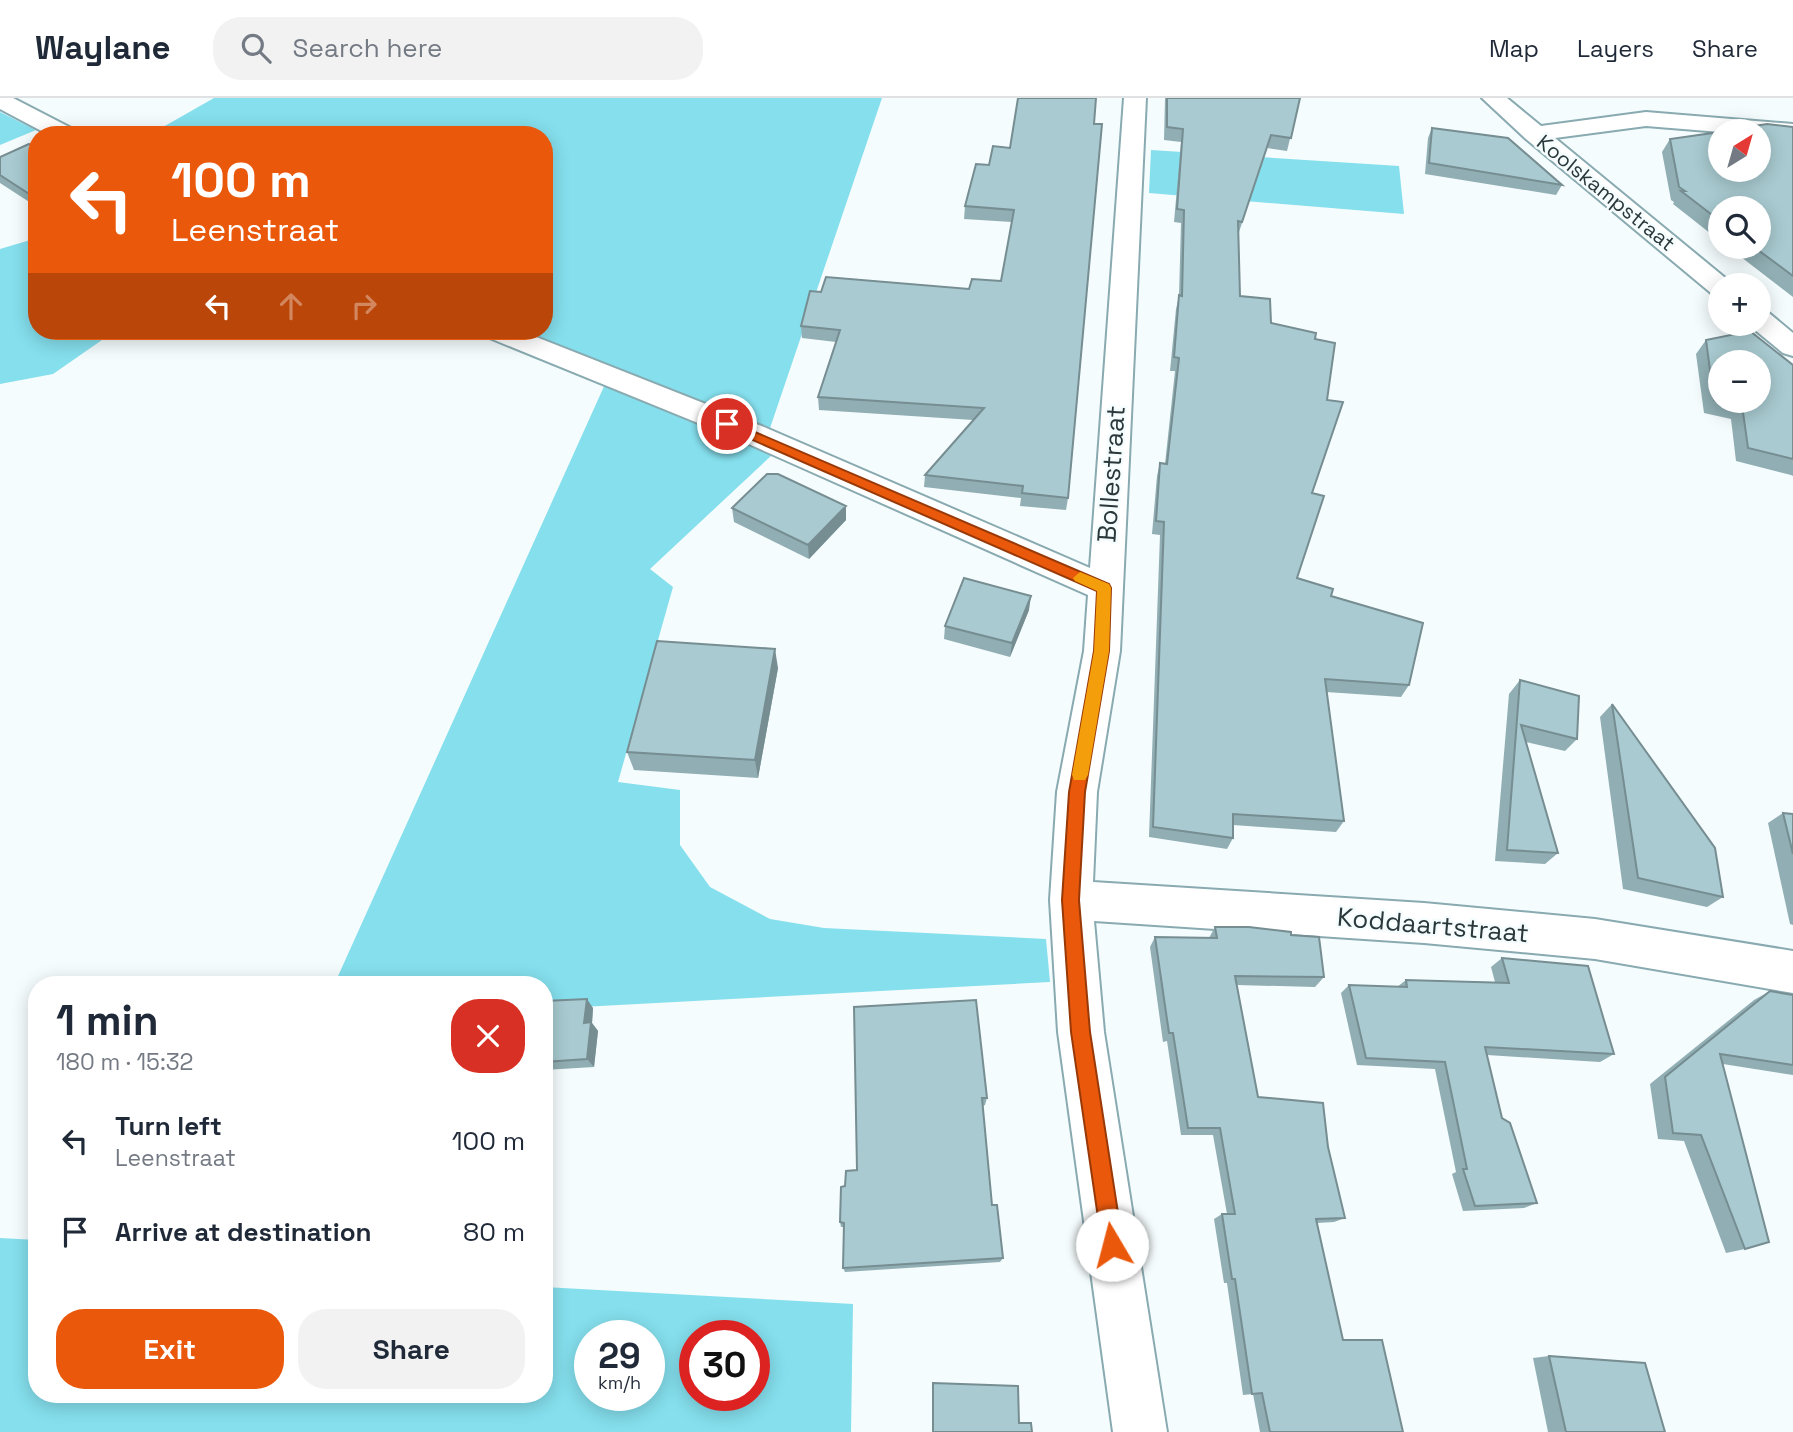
<!DOCTYPE html>
<html lang="en">
<head>
<meta charset="utf-8">
<style>
  :root { --surface:#fff; --page:#f2f2f3; --text:#1f2937; --muted:#747a83; --line:#e0e1e3; --accent:#ea580c }
  body { margin:0; font-family:"Space Grotesk",sans-serif; background:var(--page); color:var(--text); height:100vh; display:flex; flex-direction:column; font-size:26px; white-space:nowrap }
  * { box-sizing:border-box; margin:0 }
  p { font-size:23px; color:var(--muted) }
  .icon { flex:none; width:38px; height:38px; fill:none; stroke:currentColor; stroke-width:2; stroke-linecap:round; stroke-linejoin:round }
  .map { position:relative; flex:1; overflow:hidden }
  .sheet { position:absolute; left:28px; top:878px; width:525px; height:427px; display:flex; flex-direction:column; background:var(--surface); border-radius:28px; box-shadow:0 4px 18px #0003 }
  .sheet>* { flex:none }
  .hud { position:absolute; left:28px; top:28px; width:525px; height:214px; border-radius:28px; box-shadow:0 4px 18px #0003; background:#ea580c; color:#fff; overflow:hidden }
  .needle { width:46px; rotate:37deg }
  .controls { position:absolute; left:1708px; top:21px; display:grid; gap:14px }
  .controls a { display:grid; place-items:center; width:63px; height:63px; border-radius:50%; background:var(--surface); box-shadow:0 4px 18px #0003; font-size:35px }
  .speed { position:absolute; left:574px; top:1222px; display:flex; gap:14px; font-size:35px; font-weight:700; text-align:center }
  .speed>* { display:grid; place-content:center; width:91px; height:91px; border-radius:50%; background:var(--surface); box-shadow:0 4px 18px #0003; line-height:1 }
  .speed small { font-size:18px; font-weight:400 }
  .speed .limit { border:10px solid #d22; background:#fff; color:#111 }
  .pin { position:absolute; display:grid; place-items:center; width:60px; height:60px; color:#fff; margin:-30px; border:4px solid #fff; border-radius:50%; box-shadow:0 2px 7px #0007 }
  .me { position:absolute; width:77px; margin:-38px; rotate:352deg; stroke-linejoin:round; filter:drop-shadow(0 0 5px #0008) }
  .turn { display:flex; align-items:center; gap:24px; height:147px; padding:0 28px; font-size:32px }
  .turn .icon { width:91px; height:91px; stroke-width:2.5 }
  .turn b { display:block; font-size:49px; line-height:60px }
  .lanes { display:flex; align-items:center; height:66px; padding:0 28px; background:#0003; justify-content:center; gap:35px; direction:ltr }
  .lanes .off { opacity:.35 }
  .round { display:grid; place-items:center; flex:none; width:74px; height:74px; border-radius:28px; background:var(--page) }
  .overview { display:flex; align-items:center; justify-content:space-between; height:119px; padding:0 28px }
  h1 { font-size:42px; font-weight:600; line-height:52px }
  .action { display:flex; gap:14px; margin-top:auto; padding:14px 28px }
  .action a { flex:1; height:80px; border-radius:28px; background:var(--accent); color:#fff; font-size:28px; font-weight:600; line-height:80px; text-align:center }
  .action a+a { background:var(--page); color:var(--text) }
  ul { padding:0; list-style:none }
  li { display:flex; align-items:center; gap:21px; height:91px; padding:0 28px }
  li div { flex:1 }
  li b { display:block; font-size:26px }
  li em { font-style:normal }
  header { display:flex; align-items:center; gap:42px; box-sizing:border-box; height:98px; padding:0 35px; background:var(--surface); border-bottom:2px solid var(--line) }
  header strong { font-size:33px }
  nav { display:flex; gap:38px; margin-inline-start:auto; font-size:24px }
  .search { width:490px; height:63px; background:var(--page); display:flex; align-items:center; gap:18px; box-sizing:border-box; padding:0 24px; border-radius:28px; color:var(--muted); font-size:26px }
  .map>svg:first-child { display:block }
</style>
</head>
<body>
<header>
<strong>Waylane</strong>
<div class="search"><svg class="icon" aria-label="search" viewBox="0 0 24 24"><circle cx="10" cy="10" r="6"/><path d="M15 15l6 6"/></svg>Search here</div>
<nav><a>Map</a><a>Layers</a><a>Share</a></nav>
</header>
<div class="map">
<svg width="1793" height="1334" viewBox="0 0 1793 1334">
  <rect width="100%" height="100%" fill="#f5fcfd"/>
  <path fill="#85dfed" fill-rule="evenodd" d="M 214,0 L 882,0 L 769,333 L 525,233 L 544,233 L 544,37 L 149,37 Z
    M 0,14 L 36,32 L 0,47 Z
    M 1151,52 L 1399,68 L 1404,116 L 1149,95 Z
    M 37,140 L 37,233 L 115,233 L 53,276 L 0,286 L 0,151 Z
    M 606,284 L 772,357 L 650,471 L 673,489 L 618,684 L 680,692 L 680,747 L 710,789 L 770,821 L 824,830 L 1046,841 L 1050,884 L 544,911 L 544,887 L 334,887 Z
    M 0,1140 L 37,1142 L 37,1297 L 544,1297 L 544,1189 L 853,1206 L 851,1334 L 0,1334 ZM 590,1237 L 649,1237 L 649,1297 L 590,1297 ZM 695,1237 L 754,1237 L 754,1297 L 695,1297 Z"/>
  <g fill="none" stroke-linecap="round" stroke-linejoin="round">
    <g stroke="#88aab0" stroke-width="4">
      <path id="minor" d="M 0,0 L 13,0 L 75,32 L 78,37 L 49,37 L 0,11 Z
        M 1124,0 L 1146,0 L 1120,553 L 1097,694 L 1093,784 L 1424,805 L 1595,821 L 1793,853 L 1793,895 L 1595,861 L 1424,845 L 1094,823 L 1104,934 L 1167,1334 L 1113,1334 L 1058,934 L 1050,802 L 1057,694 L 1084,553 L 1088,497 L 742,343 L 487,239 L 483,233 L 521,233 L 764,329 L 1090,470 Z
        M 1482,0 L 1507,0 L 1541,28 L 1646,14 L 1793,26 L 1793,40 L 1759,37 L 1759,33 L 1720,34 L 1646,28 L 1555,40 L 1729,183 L 1732,187 L 1720,187 L 1720,197 L 1711,195 L 1526,41 Z
        M 1759,213 L 1769,215 L 1793,235 L 1793,258 L 1783,255 L 1749,227 L 1759,226 Z"/>
    </g>
    <use href="#minor" fill="#fff" fill-rule="evenodd"/>
  </g>
  <path fill="#90aeb3" d="M 1165,0 L 1300,0 L 1287,53 L 1267,50 L 1238,137 L 1240,198 L 1271,225 L 1315,241 L 1312,395 L 1297,480 L 1331,498 L 1409,587 L 1401,599 L 1326,594 L 1344,723 L 1336,734 L 1233,727 L 1233,740 L 1227,751 L 1149,739 L 1160,437 L 1152,436 L 1157,378 L 1160,365 L 1165,366 L 1175,273 L 1170,273 L 1176,211 L 1179,198 L 1181,125 L 1174,124 L 1181,44 L 1164,42 Z
    M 1793,29 L 1793,199 L 1728,149 L 1759,149 L 1720,110 L 1720,143 L 1673,106 L 1674,104 L 1671,102 L 1662,54 L 1670,41 Z
    M 1432,30 L 1562,87 L 1556,97 L 1425,76 L 1428,40 Z
    M 1010,50 L 1068,400 L 1066,412 L 1020,408 L 1021,400 L 924,389 L 925,377 L 973,322 L 819,312 L 818,299 L 836,244 L 802,240 L 801,228 L 1001,183 L 1012,124 L 964,121 L 965,108 L 989,67 Z
    M 37,51 L 37,109 L 0,85 L 0,59 Z
    M 1706,242 L 1793,267 L 1793,378 L 1791,377 L 1736,363 L 1731,321 L 1704,315 L 1696,256 Z
    M 732,410 L 846,422 L 809,461 L 734,424 Z
    M 1029,512 L 1010,559 L 944,541 L 945,528 Z
    M 778,570 L 758,680 L 634,672 L 627,654 Z
    M 1520,582 L 1577,641 L 1565,653 L 1526,644 L 1558,755 L 1545,766 L 1495,763 L 1509,596 Z
    M 1612,606 L 1723,799 L 1707,809 L 1623,791 L 1600,619 Z
    M 1783,715 L 1793,716 L 1793,827 L 1790,826 L 1768,725 Z
    M 1215,829 L 1291,837 L 1324,879 L 1315,889 L 1237,887 L 1258,999 L 1328,1049 L 1345,1120 L 1334,1124 L 1317,1125 L 1343,1242 L 1403,1334 L 1260,1334 L 1253,1296 L 1243,1297 L 1227,1185 L 1224,1185 L 1214,1121 L 1222,1116 L 1227,1116 L 1213,1037 L 1181,1037 L 1167,943 L 1163,944 L 1150,849 L 1155,839 L 1209,840 Z
    M 1502,860 L 1614,956 L 1600,964 L 1487,957 L 1502,1020 L 1537,1105 L 1524,1110 L 1463,1113 L 1452,1076 L 1456,1074 L 1435,971 L 1357,967 L 1341,895 L 1349,887 L 1397,889 L 1406,882 L 1495,884 L 1491,869 Z
    M 1770,893 L 1793,897 L 1793,977 L 1723,966 L 1745,1151 L 1726,1155 L 1684,1043 L 1658,1041 L 1650,986 L 1754,902 Z
    M 544,903 L 593,910 L 592,925 L 598,933 L 594,969 L 544,972 Z
    M 854,909 L 987,1000 L 985,1007 L 983,1008 L 992,1107 L 1003,1160 L 1000,1164 L 845,1174 L 843,1170 L 844,1129 L 841,1129 L 840,1124 L 845,1088 L 857,1072 Z
    M 1549,1258 L 1665,1334 L 1548,1334 L 1533,1260 Z
    M 933,1285 L 1019,1325 L 1032,1334 L 932,1334 L 932,1286 Z"/>
  <path fill="#768d92" d="M 846,408 L 846,422 L 809,461 L 808,447 Z
    M 1031,498 L 1029,512 L 1010,559 L 1012,545 Z
    M 775,551 L 778,570 L 758,680 L 755,662 Z
    M 587,901 L 593,910 L 592,925 L 598,933 L 594,969 L 587,961 L 584,925 Z"/>
  <path fill="#a8cad0" stroke="#768d92" stroke-width="2" fill-rule="evenodd" d="M 1018,0 L 1096,0 L 1094,26 L 1102,26 L 1068,400 L 1022,395 L 1023,388 L 925,377 L 984,310 L 818,299 L 840,232 L 801,228 L 810,193 L 821,194 L 826,179 L 969,191 L 972,181 L 1001,183 L 1014,112 L 965,108 L 976,66 L 989,67 L 993,48 L 1010,50 Z
    M 1167,0 L 1300,0 L 1291,40 L 1271,37 L 1242,124 L 1238,123 L 1240,198 L 1270,201 L 1271,225 L 1316,235 L 1315,241 L 1335,245 L 1327,302 L 1343,304 L 1312,395 L 1324,398 L 1297,480 L 1333,491 L 1331,498 L 1423,525 L 1409,587 L 1325,581 L 1344,723 L 1233,716 L 1233,740 L 1153,729 L 1164,424 L 1156,423 L 1160,365 L 1167,366 L 1179,260 L 1174,259 L 1179,197 L 1182,198 L 1184,112 L 1177,111 L 1183,31 L 1167,29 Z
    M 1767,26 L 1793,29 L 1793,178 L 1754,149 L 1759,149 L 1759,110 L 1720,110 L 1720,123 L 1681,93 L 1685,93 L 1679,89 L 1670,41 L 1720,34 L 1720,72 L 1759,72 L 1759,33 L 1722,33 Z
    M 1432,30 L 1508,40 L 1562,87 L 1429,65 Z
    M 29,46 L 37,51 L 37,101 L 0,77 L 0,59 Z
    M 1750,233 L 1793,267 L 1793,361 L 1748,350 L 1742,307 L 1714,302 L 1706,242 ZM 1720,264 L 1759,264 L 1759,303 L 1720,303 Z
    M 767,376 L 778,376 L 846,408 L 808,447 L 732,410 Z
    M 964,480 L 1031,498 L 1012,545 L 945,528 Z
    M 657,543 L 775,551 L 755,662 L 627,654 Z
    M 1520,582 L 1579,598 L 1577,641 L 1521,627 L 1558,755 L 1507,752 Z
    M 1612,606 L 1715,750 L 1723,799 L 1638,780 Z
    M 1783,715 L 1793,716 L 1793,756 Z
    M 1215,829 L 1249,829 L 1291,834 L 1291,837 L 1319,839 L 1324,879 L 1235,878 L 1258,999 L 1323,1005 L 1328,1049 L 1345,1120 L 1316,1121 L 1343,1242 L 1382,1242 L 1403,1334 L 1270,1334 L 1262,1295 L 1252,1296 L 1235,1181 L 1232,1181 L 1222,1116 L 1235,1116 L 1220,1030 L 1188,1030 L 1173,935 L 1169,935 L 1155,839 L 1217,840 Z
    M 1502,860 L 1588,868 L 1614,956 L 1485,949 L 1502,1020 L 1510,1025 L 1537,1105 L 1475,1108 L 1463,1071 L 1467,1071 L 1445,964 L 1366,960 L 1349,887 L 1407,889 L 1406,882 L 1509,885 Z
    M 1770,893 L 1793,897 L 1793,967 L 1720,956 L 1769,1144 L 1745,1151 L 1701,1037 L 1673,1035 L 1665,979 Z
    M 587,901 L 584,925 L 591,924 L 587,961 L 544,964 L 544,903 Z
    M 976,902 L 987,1000 L 982,1000 L 992,1107 L 997,1107 L 1003,1160 L 843,1170 L 844,1125 L 840,1124 L 841,1089 L 845,1088 L 846,1073 L 857,1072 L 854,909 Z
    M 1549,1258 L 1645,1265 L 1665,1334 L 1566,1334 Z
    M 933,1285 L 1018,1288 L 1019,1325 L 1031,1325 L 1032,1334 L 933,1334 Z"/>
  <path fill="#ea580c" stroke="#983908" stroke-width="2" d="M 727,322 L 1109,486 L 1111,490 L 1109,553 L 1085,694 L 1079,802 L 1090,934 L 1123,1147 L 1119,1155 L 1112,1158 L 1105,1155 L 1102,1147 L 1071,934 L 1062,802 L 1069,694 L 1094,553 L 1097,493 L 723,329 L 721,326 Z"/>
  <path fill="#f59e0b" d="M 1080,474 L 1109,486 L 1111,490 L 1109,553 L 1088,677 L 1085,682 L 1074,682 L 1072,677 L 1094,553 L 1097,493 L 1075,483 L 1073,480 Z"/>
  <g text-anchor="middle" stroke-width="5" stroke-linejoin="round" paint-order="stroke">
    <g font-size="21" fill="#2a383b" stroke="#f5fcfd">
      <text transform="translate(1606 95) rotate(39)" y="7">Koolskampstraat</text>
    </g>
    <g font-size="26" fill="#2a383b" stroke="#f5fcfd">
      <text transform="translate(1111 376) rotate(-86)" y="9">Bollestraat</text>
      <text transform="translate(1433 827) rotate(5)" y="9">Koddaartstraat</text>
    </g>
  </g>
</svg>
<div class="controls">
<a><svg class="needle" viewBox="-14 -14 28 28"><path d="M0-13l5 13h-10z" fill="#e53935"/><path d="M0 13l5-13h-10z" fill="#747a83"/></svg></a>
<a><svg class="icon" aria-label="search" viewBox="0 0 24 24"><circle cx="10" cy="10" r="6"/><path d="M15 15l6 6"/></svg></a>
<a>+</a>
<a>−</a>
</div>
<div class="speed"><div>29<small>km/h</small></div><div class="limit">30</div></div>
<div class="pin" style="left:727px;top:326px;background:#d93025"><svg class="icon" aria-label="arrive" viewBox="0 0 24 24"><path d="M6 21V4h12l-3 4 3 4H6"/></svg></div>
<svg class="me" style="left:1112px;top:1147px" viewBox="-20 -20 40 40"><circle r="19" fill="#fff"/><path d="M0-13L10 11 0 6-10 11z" fill="#ea580c"/></svg>
<div class="hud">
<div class="turn"><svg class="icon" aria-label="left" viewBox="0 0 24 24"><path d="M17 20v-9H6M10 6l-5 5 5 5"/></svg><div><b>100 m</b>Leenstraat</div></div>
<div class="lanes"><svg class="icon" aria-label="left" viewBox="0 0 24 24"><path d="M17 20v-9H6M10 6l-5 5 5 5"/></svg><svg class="icon off" aria-label="ahead" viewBox="0 0 24 24"><path d="M12 20V5M6 11l6-6 6 6"/></svg><svg class="icon off" aria-label="right" viewBox="0 0 24 24"><path d="M7 20v-9h11M14 6l5 5-5 5"/></svg></div>
</div>
<section class="sheet">
<div class="overview"><div><h1>1 min</h1><p>180 m · 15:32</p></div><a class="round" style="background:#d93025;color:#fff"><svg class="icon" aria-label="close" viewBox="0 0 24 24"><path d="M6 6l12 12M18 6L6 18"/></svg></a></div>
<ul>
<li><svg class="icon" aria-label="left" viewBox="0 0 24 24"><path d="M17 20v-9H6M10 6l-5 5 5 5"/></svg><div><b>Turn left</b><p>Leenstraat</p></div><em>100 m</em></li>
<li><svg class="icon" aria-label="arrive" viewBox="0 0 24 24"><path d="M6 21V4h12l-3 4 3 4H6"/></svg><div><b>Arrive at destination</b></div><em>80 m</em></li>
</ul>
<div class="action"><a>Exit</a><a>Share</a></div>
</section>
</div>
</body>
</html>
